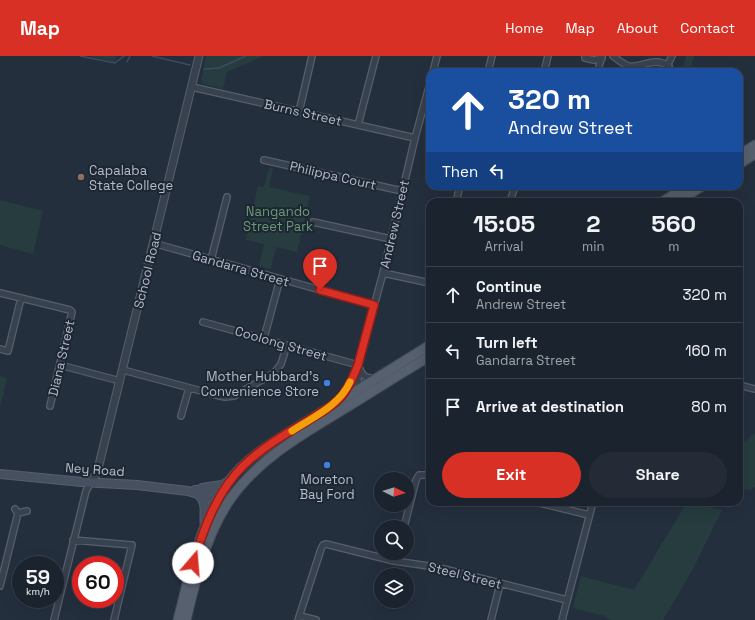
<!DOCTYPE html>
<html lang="en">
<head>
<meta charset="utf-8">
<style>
  :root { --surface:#1b232e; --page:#242b36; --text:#f1f3f6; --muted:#a0a4aa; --line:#39404a; --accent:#d93025 }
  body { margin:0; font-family:"Space Grotesk",sans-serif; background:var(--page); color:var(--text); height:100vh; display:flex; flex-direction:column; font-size:15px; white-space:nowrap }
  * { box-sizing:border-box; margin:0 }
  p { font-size:13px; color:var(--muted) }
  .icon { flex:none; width:22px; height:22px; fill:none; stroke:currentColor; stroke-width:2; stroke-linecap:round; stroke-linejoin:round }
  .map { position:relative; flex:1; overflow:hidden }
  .side { position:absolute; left:426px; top:142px; width:317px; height:308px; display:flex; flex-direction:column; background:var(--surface); border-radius:12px; box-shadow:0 4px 16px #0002,0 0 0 1px var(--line) }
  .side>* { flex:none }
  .top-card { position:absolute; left:426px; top:12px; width:317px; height:122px; border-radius:12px; box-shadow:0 4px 16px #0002,0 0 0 1px var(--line); background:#1a4fa0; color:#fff; overflow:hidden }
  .needle { width:26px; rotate:95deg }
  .buttons { position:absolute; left:374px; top:416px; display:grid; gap:8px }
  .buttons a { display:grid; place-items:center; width:40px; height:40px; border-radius:50%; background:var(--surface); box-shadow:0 4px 16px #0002,0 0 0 1px var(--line); font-size:20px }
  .speed { position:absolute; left:12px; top:500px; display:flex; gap:8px; font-size:20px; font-weight:700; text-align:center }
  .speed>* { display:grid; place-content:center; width:52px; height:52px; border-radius:50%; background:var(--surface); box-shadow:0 4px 16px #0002,0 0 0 1px var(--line); line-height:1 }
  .speed small { font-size:10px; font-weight:400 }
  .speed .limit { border:6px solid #d22; background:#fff; color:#111 }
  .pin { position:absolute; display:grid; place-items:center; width:34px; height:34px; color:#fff; margin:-41px -17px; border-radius:50% 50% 50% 0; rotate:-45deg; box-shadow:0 0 4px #0007 }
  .pin .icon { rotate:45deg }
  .me { position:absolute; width:44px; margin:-22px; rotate:18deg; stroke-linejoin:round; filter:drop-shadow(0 0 3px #0008) }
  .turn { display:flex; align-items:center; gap:14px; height:84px; padding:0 16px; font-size:18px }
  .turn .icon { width:52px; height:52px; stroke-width:2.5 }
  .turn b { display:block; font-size:28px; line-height:34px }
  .then { display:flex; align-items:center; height:38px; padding:0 16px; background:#0003; gap:8px; font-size:15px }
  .eta { display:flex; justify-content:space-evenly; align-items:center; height:68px; text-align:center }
  .eta b { font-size:24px; font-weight:600; line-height:28px }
  .button { display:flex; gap:8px; margin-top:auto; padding:8px 16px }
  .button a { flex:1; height:46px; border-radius:24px; background:var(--accent); color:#fff; font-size:16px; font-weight:600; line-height:46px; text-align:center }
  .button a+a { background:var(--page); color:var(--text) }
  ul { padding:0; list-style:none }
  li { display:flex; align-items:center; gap:12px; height:56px; padding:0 16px; border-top:1px solid var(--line) }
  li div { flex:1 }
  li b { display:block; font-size:15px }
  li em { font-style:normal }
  header { display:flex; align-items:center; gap:24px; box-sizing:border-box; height:56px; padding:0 20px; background:var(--accent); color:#fff }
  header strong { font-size:19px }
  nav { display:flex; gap:22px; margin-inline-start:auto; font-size:14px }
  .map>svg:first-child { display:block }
</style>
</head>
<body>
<header>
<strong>Map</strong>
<nav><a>Home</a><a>Map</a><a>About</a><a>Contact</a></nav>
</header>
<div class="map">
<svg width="755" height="564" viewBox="0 0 755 564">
  <rect width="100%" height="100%" fill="#242f3e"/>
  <path fill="#263c3f" d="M 89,0 L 117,0 L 115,6 Z
    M 206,0 L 264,0 L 227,16 L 223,33 L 204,28 L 201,26 Z
    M 686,0 L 694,0 L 690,16 L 682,16 Z
    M 269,112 L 273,112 L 269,131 L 310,140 L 297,196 L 276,191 L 271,213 L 259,210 L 264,188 L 246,184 L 258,130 L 264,131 Z
    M 0,144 L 43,155 L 33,198 L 0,189 Z
    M 0,320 L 7,322 L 0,352 Z
    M 755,377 L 755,431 L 751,434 L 744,433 L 739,439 L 739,390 Z
    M 687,446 L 722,454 L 693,513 L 663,564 L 611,564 L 604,560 L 573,552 L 581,520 L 634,534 Z"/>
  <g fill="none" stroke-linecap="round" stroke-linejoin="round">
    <path stroke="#394c67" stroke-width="1.5" d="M 80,0 L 115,7 L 124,0
      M 152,0 L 190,9
      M 127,6 L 130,0
      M 204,13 L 219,12 L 246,0"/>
    <g stroke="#565f6c" stroke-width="8">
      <path id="minor" d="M 585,0 L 585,2 L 594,4 L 602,2
        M 613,0 C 617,3 624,9 629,10 C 643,12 653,0 669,10 L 668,16
        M 668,8 L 672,0
        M 433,16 L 437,0
        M 488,16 L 492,0
        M 544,16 L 548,0
        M 599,16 L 599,10 L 602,1
        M 192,31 L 415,82
        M 299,56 L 312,0
        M 358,69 L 376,0
        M 264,104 L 402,135
        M 456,146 L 460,130
        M 510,146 L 515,130
        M 313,166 L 391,183
        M 153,187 L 374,249
        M 211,204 L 227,141
        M 383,217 L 430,227
        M 0,237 L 70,254 L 72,256 L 50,350
        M 203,266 L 358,309
        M 264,282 L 280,223
        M 0,293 L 8,295 L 21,242
        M 60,309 L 120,325
        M 358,309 C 362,318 364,323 374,322
        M 358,311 L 358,326 L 360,332
        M 123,314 L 216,339 L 225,341 L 234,340 L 274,317 L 281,308 L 287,289
        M 739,329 L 755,333
        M 340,342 L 347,332 L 358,309 L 383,217 L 415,82 L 430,27
        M 181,360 L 189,332
        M 536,446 L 589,459
        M 18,457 L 27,455
        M 404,471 L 416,424 L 419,419 L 430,419
        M 73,484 L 132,489 L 114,564
        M 394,505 L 397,497
        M 0,530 L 18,457 L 15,453
        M 300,560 L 316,564
        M 54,564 L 86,435 L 91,426
        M 298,564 L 321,493 L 323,489 L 326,488 L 394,505 L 436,511 L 567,544
        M 491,564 L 500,528
        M 562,564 L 593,446"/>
    </g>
    <g stroke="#565f6c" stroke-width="9">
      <path id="tertiary" d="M 91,426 L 97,417 L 199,0"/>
    </g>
    <g stroke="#565f6c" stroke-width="10">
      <path id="secondary" d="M 0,418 L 82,426 L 137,429 L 188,435 L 210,442 L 229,445
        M 202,432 L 222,429 L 229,425
        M 195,434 C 205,433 217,436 225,443
        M 199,439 C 208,449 203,457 205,470"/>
    </g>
    <g stroke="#414a57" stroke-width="11">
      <path id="primary" d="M 739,99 L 755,89
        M 739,108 L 755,98
        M 662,146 L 688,130
        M 677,146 L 702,130
        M 178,564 C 190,517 200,465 229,425 C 249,398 285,379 314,361 C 352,337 391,313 430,289
        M 186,564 C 196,523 205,481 229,445 C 256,405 299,380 339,356 C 370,337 400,318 430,300"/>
    </g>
    <use href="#minor" stroke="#38414e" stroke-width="5.5"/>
    <use href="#tertiary" stroke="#38414e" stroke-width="7"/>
    <use href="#secondary" stroke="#465061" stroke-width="8"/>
    <use href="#primary" stroke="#56606e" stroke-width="9"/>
  </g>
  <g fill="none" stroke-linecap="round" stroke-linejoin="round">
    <g stroke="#8d1f18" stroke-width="10">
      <path id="route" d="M 193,507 C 204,472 217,435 244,409 C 263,391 287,377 309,364 C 320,357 332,351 341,341 C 349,332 354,319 358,309 L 374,249 L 320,234"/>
    </g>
    <use href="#route" stroke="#d93025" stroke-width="7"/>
    <path stroke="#f59e0b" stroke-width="7" d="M 292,375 C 313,361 339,350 350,326"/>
  </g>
  <circle fill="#8d6e63" stroke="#1d2633" stroke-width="1.5" cx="81" cy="121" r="4"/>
  <g fill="#3f7fe0" stroke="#1d2633" stroke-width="1.5">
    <circle cx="327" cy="327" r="4"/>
    <circle cx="327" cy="409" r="4"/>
  </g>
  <g text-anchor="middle" stroke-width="4" stroke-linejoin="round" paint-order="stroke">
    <g font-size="13" fill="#b4bcc9" stroke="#1d2633">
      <text transform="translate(303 56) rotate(13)" y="5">Burns Street</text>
      <text transform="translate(333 119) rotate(13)" y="5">Philippa Court</text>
      <text transform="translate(394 168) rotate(-77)" y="5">Andrew Street</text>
      <text transform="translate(241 212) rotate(16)" y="5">Gandarra Street</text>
      <text transform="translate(147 214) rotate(-76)" y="5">School Road</text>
      <text transform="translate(281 287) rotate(16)" y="5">Coolong Street</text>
      <text transform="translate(61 302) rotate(-77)" y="5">Diana Street</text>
      <text transform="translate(95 413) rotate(4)" y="5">Ney Road</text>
      <text transform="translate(465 519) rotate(14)" y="5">Steel Street</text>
    </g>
    <g font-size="13" fill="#b4bcc9" stroke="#1d2633" text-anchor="start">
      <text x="89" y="119">Capalaba<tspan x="89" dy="15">State College</tspan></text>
      <text x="319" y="325" text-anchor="end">Mother Hubbard's<tspan x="319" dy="15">Convenience Store</tspan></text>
      <text x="327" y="428" text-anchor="middle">Moreton<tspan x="327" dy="15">Bay Ford</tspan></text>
    </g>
    <g font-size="13" fill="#6b9a76" stroke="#1d2633">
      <text x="278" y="160">Nangando<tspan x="278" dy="15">Street Park</tspan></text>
    </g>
  </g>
</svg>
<div class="buttons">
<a><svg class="needle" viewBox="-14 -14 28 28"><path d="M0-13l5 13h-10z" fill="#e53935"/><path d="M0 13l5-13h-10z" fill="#a0a4aa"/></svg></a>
<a><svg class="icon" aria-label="search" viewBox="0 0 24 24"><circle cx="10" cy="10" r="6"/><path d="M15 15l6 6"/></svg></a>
<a><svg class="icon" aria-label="layers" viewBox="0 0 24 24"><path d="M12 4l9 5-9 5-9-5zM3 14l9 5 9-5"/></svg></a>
</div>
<div class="speed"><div>59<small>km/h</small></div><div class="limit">60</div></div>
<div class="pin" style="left:320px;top:234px;background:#d93025"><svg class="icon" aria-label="arrive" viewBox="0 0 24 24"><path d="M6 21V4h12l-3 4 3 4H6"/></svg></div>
<svg class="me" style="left:193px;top:507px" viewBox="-20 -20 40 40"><circle r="19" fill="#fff"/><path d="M0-13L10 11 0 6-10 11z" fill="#d93025"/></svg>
<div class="top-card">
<div class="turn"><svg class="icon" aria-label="ahead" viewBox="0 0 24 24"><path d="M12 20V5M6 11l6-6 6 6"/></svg><div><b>320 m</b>Andrew Street</div></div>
<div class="then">Then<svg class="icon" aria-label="left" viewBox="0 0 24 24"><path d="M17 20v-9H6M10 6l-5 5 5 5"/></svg></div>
</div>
<section class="side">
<div class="eta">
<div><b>15:05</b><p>Arrival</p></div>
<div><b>2</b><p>min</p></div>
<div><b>560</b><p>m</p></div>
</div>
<ul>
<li><svg class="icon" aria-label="ahead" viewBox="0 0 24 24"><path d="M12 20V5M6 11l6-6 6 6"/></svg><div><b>Continue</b><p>Andrew Street</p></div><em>320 m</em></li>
<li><svg class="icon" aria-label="left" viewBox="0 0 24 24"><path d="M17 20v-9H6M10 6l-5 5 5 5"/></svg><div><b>Turn left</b><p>Gandarra Street</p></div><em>160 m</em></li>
<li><svg class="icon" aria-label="arrive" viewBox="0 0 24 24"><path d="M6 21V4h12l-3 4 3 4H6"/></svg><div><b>Arrive at destination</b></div><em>80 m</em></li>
</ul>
<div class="button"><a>Exit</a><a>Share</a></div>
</section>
</div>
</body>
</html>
